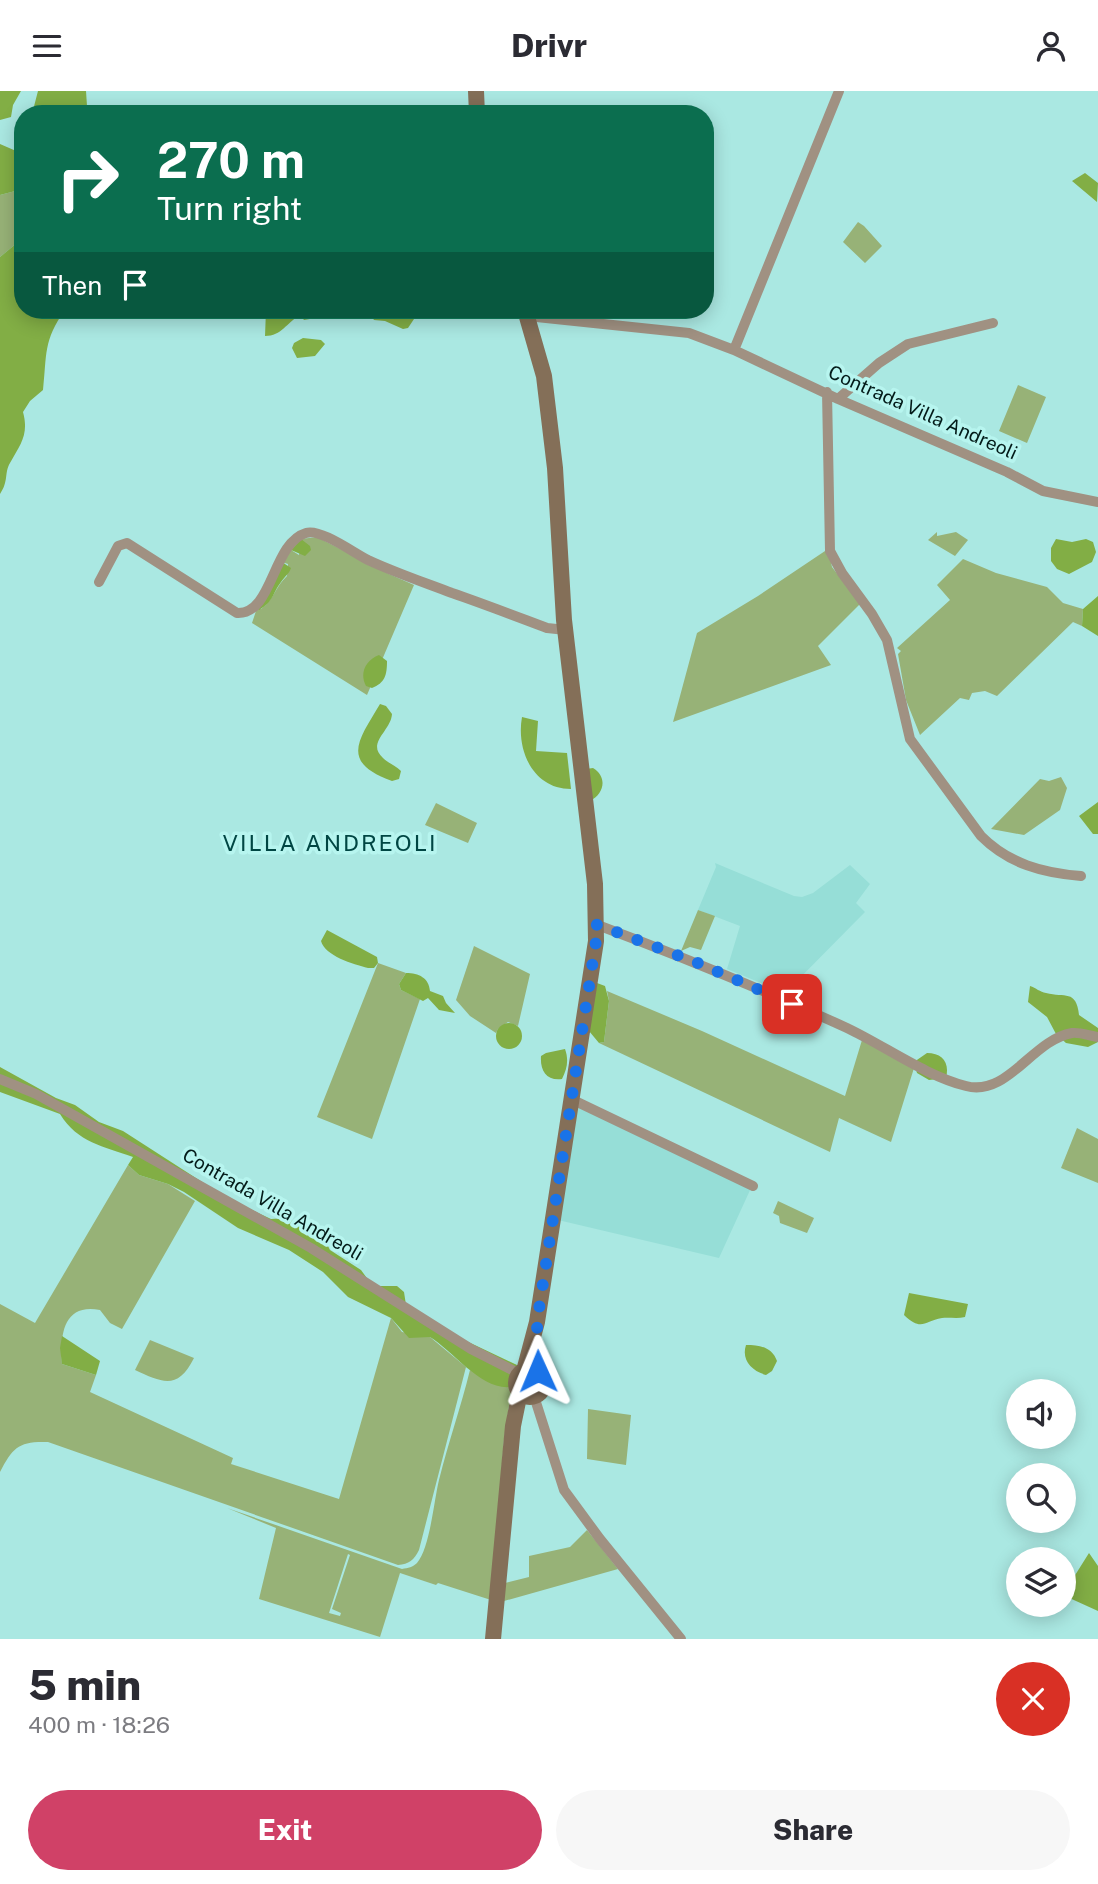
<!DOCTYPE html>
<html lang="en">
<head>
<meta charset="utf-8">
<style>
  :root { --surface:#fff; --page:#f7f7f7; --text:#2b2b33; --muted:#7c7c81; --accent:#d04167 }
  body { margin:0; font-family:"Public Sans",sans-serif; background:var(--page); color:var(--text); height:100vh; display:flex; flex-direction:column; font-size:26px; white-space:nowrap }
  * { box-sizing:border-box; margin:0 }
  p { font-size:23px; color:var(--muted) }
  .icon { flex:none; width:38px; height:38px; fill:none; stroke:currentColor; stroke-width:2; stroke-linecap:round; stroke-linejoin:round }
  .map { position:relative; height:1548px; overflow:hidden }
  .side { display:flex; flex-direction:column; background:var(--surface); flex:1 }
  .side>* { flex:none }
  .banner { position:absolute; left:14px; top:14px; width:700px; height:214px; border-radius:28px; box-shadow:0 4px 18px #0003; background:#0b6e4f; color:#fff; overflow:hidden }
  .tools { position:absolute; left:1006px; top:1288px; display:grid; gap:14px }
  .tools a { display:grid; place-items:center; width:70px; height:70px; border-radius:50%; background:var(--surface); box-shadow:0 4px 18px #0003; font-size:35px }
  .pin { position:absolute; display:grid; place-items:center; width:60px; height:60px; color:#fff; margin:-30px; border-radius:14px; box-shadow:0 4px 10px #0006 }
  .me { position:absolute; width:77px; margin:-38px; rotate:359deg; stroke-linejoin:round; filter:drop-shadow(0 0 5px #0008) }
  .turn { display:flex; align-items:center; gap:24px; height:147px; padding:0 28px; font-size:32px }
  .turn .icon { width:91px; height:91px; stroke-width:2.5 }
  .turn b { display:block; font-size:49px; line-height:60px }
  .then { display:flex; align-items:center; height:66px; padding:0 28px; background:#0003; gap:14px; font-size:26px }
  .round { display:grid; place-items:center; flex:none; width:74px; height:74px; border-radius:37px; background:var(--page) }
  .overview { display:flex; align-items:center; justify-content:space-between; height:119px; padding:0 28px }
  h1 { font-size:42px; font-weight:800; line-height:52px }
  .action { display:flex; gap:14px; margin-top:auto; padding:14px 28px }
  .action a { flex:1; height:80px; border-radius:42px; background:var(--accent); color:#fff; font-size:28px; font-weight:800; line-height:80px; text-align:center }
  .action a+a { background:var(--page); color:var(--text) }
  header { display:flex; justify-content:space-between; align-items:center; height:91px; padding:0 28px; background:var(--surface); font-size:32px; font-weight:800 }
  .map>svg:first-child { display:block }
</style>
</head>
<body>
<header><svg class="icon" aria-label="menu" viewBox="0 0 24 24"><path d="M4 6h16M4 12h16M4 18h16"/></svg>Drivr<svg class="icon" aria-label="person" viewBox="0 0 24 24"><circle cx="12" cy="8" r="4"/><path d="M4 21q1-7 8-7t8 7"/></svg></header>
<div class="map">
<svg width="1098" height="1548" viewBox="0 0 1098 1548">
  <rect width="100%" height="100%" fill="#aae8e2"/>
  <path fill="#96ded7" d="M 715,772 L 794,805 L 802,806 L 813,802 L 850,774 L 870,793 L 856,812 L 865,821 L 785,902 L 727,878 L 740,835 L 698,819 L 716,776 Z
    M 577,1014 L 751,1097 L 719,1167 L 558,1129 Z"/>
  <path fill="#97b277" fill-rule="evenodd" d="M 23,98 L 23,147 L 0,166 L 0,104 Z
    M 858,131 L 864,135 L 882,155 L 865,172 L 843,151 Z
    M 1018,294 L 1046,306 L 1027,352 L 999,340 Z
    M 937,441 L 937,445 L 956,441 L 968,449 L 955,465 L 928,449 Z
    M 317,446 L 389,483 L 414,494 L 367,604 L 252,532 L 257,517 L 261,518 C 275,507 275,496 287,485 L 288,473 L 282,471 L 291,459 L 299,464 L 301,448 Z
    M 828,458 L 832,476 L 860,513 L 818,555 L 831,574 L 673,631 L 697,542 L 758,505 Z
    M 963,468 L 996,482 L 1047,496 L 1063,512 L 1083,518 L 1082,535 L 1073,531 L 997,605 L 985,600 L 972,602 L 969,609 L 960,607 L 920,644 L 906,609 L 898,563 L 901,560 L 897,557 L 950,509 L 937,494 Z
    M 1061,686 L 1067,697 L 1060,719 L 1024,744 L 991,738 L 1040,688 L 1049,690 Z
    M 436,712 L 477,732 L 468,752 L 425,734 Z
    M 698,819 L 715,825 L 701,859 L 690,856 L 681,860 Z
    M 474,855 L 530,883 L 518,935 L 508,931 L 498,938 L 496,942 L 470,925 L 456,909 Z
    M 378,872 L 406,882 L 399,893 L 401,899 L 420,908 L 372,1048 L 317,1026 Z
    M 607,900 L 702,940 L 845,1005 L 862,949 L 914,977 L 891,1051 L 839,1027 L 830,1061 L 599,952 L 604,951 L 609,910 Z
    M 1077,1037 L 1098,1048 L 1098,1092 L 1061,1077 Z
    M 128,1074 L 139,1084 L 168,1093 L 195,1110 L 122,1238 L 110,1232 L 100,1219 C 63,1212 60,1244 62,1273 L 96,1284 L 90,1301 L 233,1367 L 231,1373 L 339,1408 L 391,1227 L 402,1241 L 430,1246 L 466,1276 L 419,1459 C 414,1469 409,1473 398,1474 L 48,1351 C 19,1350 13,1356 0,1381 L 0,1213 L 35,1232 Z
    M 778,1110 L 814,1127 L 807,1142 L 780,1132 L 779,1125 L 773,1122 Z
    M 150,1249 L 194,1267 C 178,1299 163,1292 135,1279 Z
    M 470,1279 L 510,1296 L 514,1282 L 504,1348 L 491,1509 L 438,1492 L 436,1494 L 400,1482 L 380,1546 L 259,1508 L 276,1437 L 227,1417 L 402,1478 C 408,1477 413,1476 417,1472 C 430,1457 434,1409 439,1389 C 448,1352 461,1316 470,1279 ZM 348,1463 L 350,1464 L 332,1518 L 341,1522 L 340,1525 L 329,1522 Z
    M 588,1318 L 631,1324 L 626,1374 L 587,1368 Z
    M 587,1439 L 618,1478 L 504,1510 L 505,1492 L 529,1486 L 529,1465 L 570,1456 Z"/>
  <path fill="#82ae45" d="M 0,0 L 21,0 L 13,14 L 11,26 L 0,29 Z
    M 38,0 L 86,0 L 87,15 L 99,23 L 32,23 Z
    M 0,53 L 23,63 L 23,98 L 0,104 Z
    M 1085,82 L 1098,92 L 1097,111 L 1072,90 Z
    M 23,147 L 23,219 L 65,219 C 43,250 47,263 43,299 L 30,310 L 23,321 C 29,343 21,353 10,372 C 4,382 9,390 0,403 L 0,166 Z
    M 266,219 L 336,219 L 327,225 L 304,229 L 300,224 C 286,232 282,245 265,245 Z
    M 375,219 L 418,222 L 408,237 L 403,238 L 385,230 L 374,229 L 370,223 Z
    M 303,247 L 321,249 L 325,253 L 315,265 L 297,267 L 292,257 L 294,252 Z
    M 301,448 L 310,455 L 311,459 L 305,465 L 291,459 Z
    M 1056,448 L 1072,451 L 1086,448 L 1093,451 L 1096,461 L 1092,471 L 1069,483 L 1057,478 L 1051,470 L 1051,457 Z
    M 282,471 L 291,477 C 289,483 285,485 281,491 C 272,503 274,510 259,519 L 257,517 Z
    M 1098,505 L 1098,545 L 1082,535 L 1083,518 Z
    M 379,564 L 387,570 C 387,584 385,592 372,597 L 366,595 C 359,582 366,569 379,564 Z
    M 380,613 L 386,615 L 392,623 C 391,640 366,652 383,667 C 388,672 395,674 401,680 L 399,688 L 392,690 C 340,671 358,650 380,613 Z
    M 522,626 L 538,630 L 536,660 L 567,662 L 571,698 C 533,698 516,659 522,626 Z
    M 593,677 C 608,686 604,703 590,710 L 586,678 Z
    M 1098,711 L 1098,743 L 1093,743 L 1079,725 Z
    M 327,839 L 377,866 L 378,872 L 374,877 L 368,877 C 353,873 325,865 321,850 Z
    M 406,882 C 419,882 429,887 430,900 L 443,905 L 446,912 L 455,922 L 439,919 L 428,907 L 423,910 L 401,899 L 399,893 Z
    M 597,892 L 605,895 L 609,910 L 604,951 L 599,952 L 589,940 Z
    M 1030,895 C 1036,897 1040,901 1046,902 C 1065,907 1076,898 1079,924 L 1098,937 L 1098,951 L 1088,956 L 1066,952 L 1056,943 L 1047,926 L 1028,911 Z
    M496 945a13 13 0 1 1 26 0a13 13 0 1 1-26 0Z
    M 565,958 C 569,969 567,978 562,988 C 546,990 540,979 541,965 L 546,962 Z
    M 927,962 C 942,962 950,971 946,987 L 929,989 L 917,982 L 914,971 Z
    M 0,976 L 56,1007 L 75,1014 L 99,1031 L 123,1040 L 227,1107 L 271,1128 L 286,1127 L 302,1134 L 312,1135 L 323,1145 L 330,1159 L 361,1179 L 369,1190 L 378,1195 L 397,1195 L 404,1201 L 406,1214 L 460,1247 L 517,1274 L 510,1296 C 481,1299 453,1260 430,1246 L 409,1247 L 391,1227 L 348,1206 L 323,1181 L 289,1159 L 238,1137 L 184,1101 L 168,1093 L 139,1084 L 128,1074 L 133,1066 C 103,1055 78,1052 60,1023 L 0,1001 Z
    M 909,1202 L 968,1213 L 965,1226 C 957,1228 949,1226 942,1227 C 924,1230 922,1241 904,1224 Z
    M 62,1245 L 100,1270 L 96,1284 L 62,1273 L 60,1257 Z
    M 746,1254 C 760,1254 772,1256 777,1270 L 772,1280 L 766,1284 C 752,1280 741,1269 746,1254 Z
    M 1089,1462 L 1098,1475 L 1098,1520 L 1065,1505 L 1067,1497 Z"/>
  <g fill="none" stroke-linecap="round" stroke-linejoin="round">
    <path stroke="#a09182" stroke-width="10" d="M 527,225 L 689,242 L 734,259 L 838,308 L 1007,381 L 1043,400 L 1098,411
      M 734,259 L 839,0
      M 827,301 L 830,460 L 842,482 L 872,523 L 887,549 L 910,648 L 981,745 C 1009,773 1043,782 1081,785
      M 838,308 L 879,272 L 908,253 L 993,232
      M 99,491 L 118,455 L 127,452 L 237,522 C 273,524 272,452 306,442 C 320,437 354,462 368,469 C 396,482 423,491 452,502 C 484,513 515,525 547,537 L 566,539
      M 595,833 C 680,865 764,899 847,937 C 885,955 926,985 966,995 C 1008,1006 1032,949 1072,942 C 1080,941 1090,945 1098,946
      M 0,988 L 36,1003 L 311,1157 L 471,1258 L 520,1283
      M 571,1008 L 753,1095
      M 534,1305 L 564,1399 L 600,1448 L 681,1548"/>
    <path stroke="#846f58" stroke-width="16" d="M 476,0 L 477,23
      M516 1292a14 14 0 1 1 28 0a14 14 0 1 1-28 0Z
      M 524,1280 L 537,1231 L 596,850 L 595,793 L 564,529 L 555,377 L 544,285 L 525,219
      M 493,1548 L 513,1335 L 520,1301"/>
  </g>
  <g fill="none" stroke-linecap="round" stroke-linejoin="round">
    <path stroke="#1a73e8" stroke-width="12" stroke-dasharray="0 21.6" d="M 538,1280 L 537,1231 L 596,850 L 595,833 L 693,870 L 792,913"/>
  </g>
  <g text-anchor="middle" stroke-width="7" stroke-linejoin="round" paint-order="stroke">
    <g font-size="19" fill="#031b19" stroke="#b7f5ef">
      <text transform="translate(923 321) rotate(24)" y="7">Contrada Villa Andreoli</text>
      <text transform="translate(273 1113) rotate(30)" y="7">Contrada Villa Andreoli</text>
    </g>
    <g font-size="23" letter-spacing="2" fill="#004643" stroke="#b7f5ef">
      <text x="330" y="760">VILLA ANDREOLI</text>
    </g>
  </g>
</svg>
<div class="tools">
<a><svg class="icon" aria-label="sound" viewBox="0 0 24 24"><path d="M4 9h4l5-4v14l-5-4H4zM17 9q2 3 0 6"/></svg></a>
<a><svg class="icon" aria-label="search" viewBox="0 0 24 24"><circle cx="10" cy="10" r="6"/><path d="M15 15l6 6"/></svg></a>
<a><svg class="icon" aria-label="layers" viewBox="0 0 24 24"><path d="M12 4l9 5-9 5-9-5zM3 14l9 5 9-5"/></svg></a>
</div>
<div class="pin" style="left:792px;top:913px;background:#d93025"><svg class="icon" aria-label="arrive" viewBox="0 0 24 24"><path d="M6 21V4h12l-3 4 3 4H6"/></svg></div>
<svg class="me" style="left:538px;top:1280px" viewBox="-20 -20 40 40"><path d="M0-17L14 15 0 8-14 15z" fill="#1a73e8" stroke="#fff" stroke-width="4"/></svg>
<div class="banner">
<div class="turn"><svg class="icon" aria-label="right" viewBox="0 0 24 24"><path d="M7 20v-9h11M14 6l5 5-5 5"/></svg><div><b>270 m</b>Turn right</div></div>
<div class="then">Then<svg class="icon" aria-label="arrive" viewBox="0 0 24 24"><path d="M6 21V4h12l-3 4 3 4H6"/></svg></div>
</div>
</div>
<section class="side">
<div class="overview"><div><h1>5 min</h1><p>400 m · 18:26</p></div><a class="round" style="background:#d93025;color:#fff"><svg class="icon" aria-label="close" viewBox="0 0 24 24"><path d="M6 6l12 12M18 6L6 18"/></svg></a></div>
<div class="action"><a>Exit</a><a>Share</a></div>
</section>
</body>
</html>
